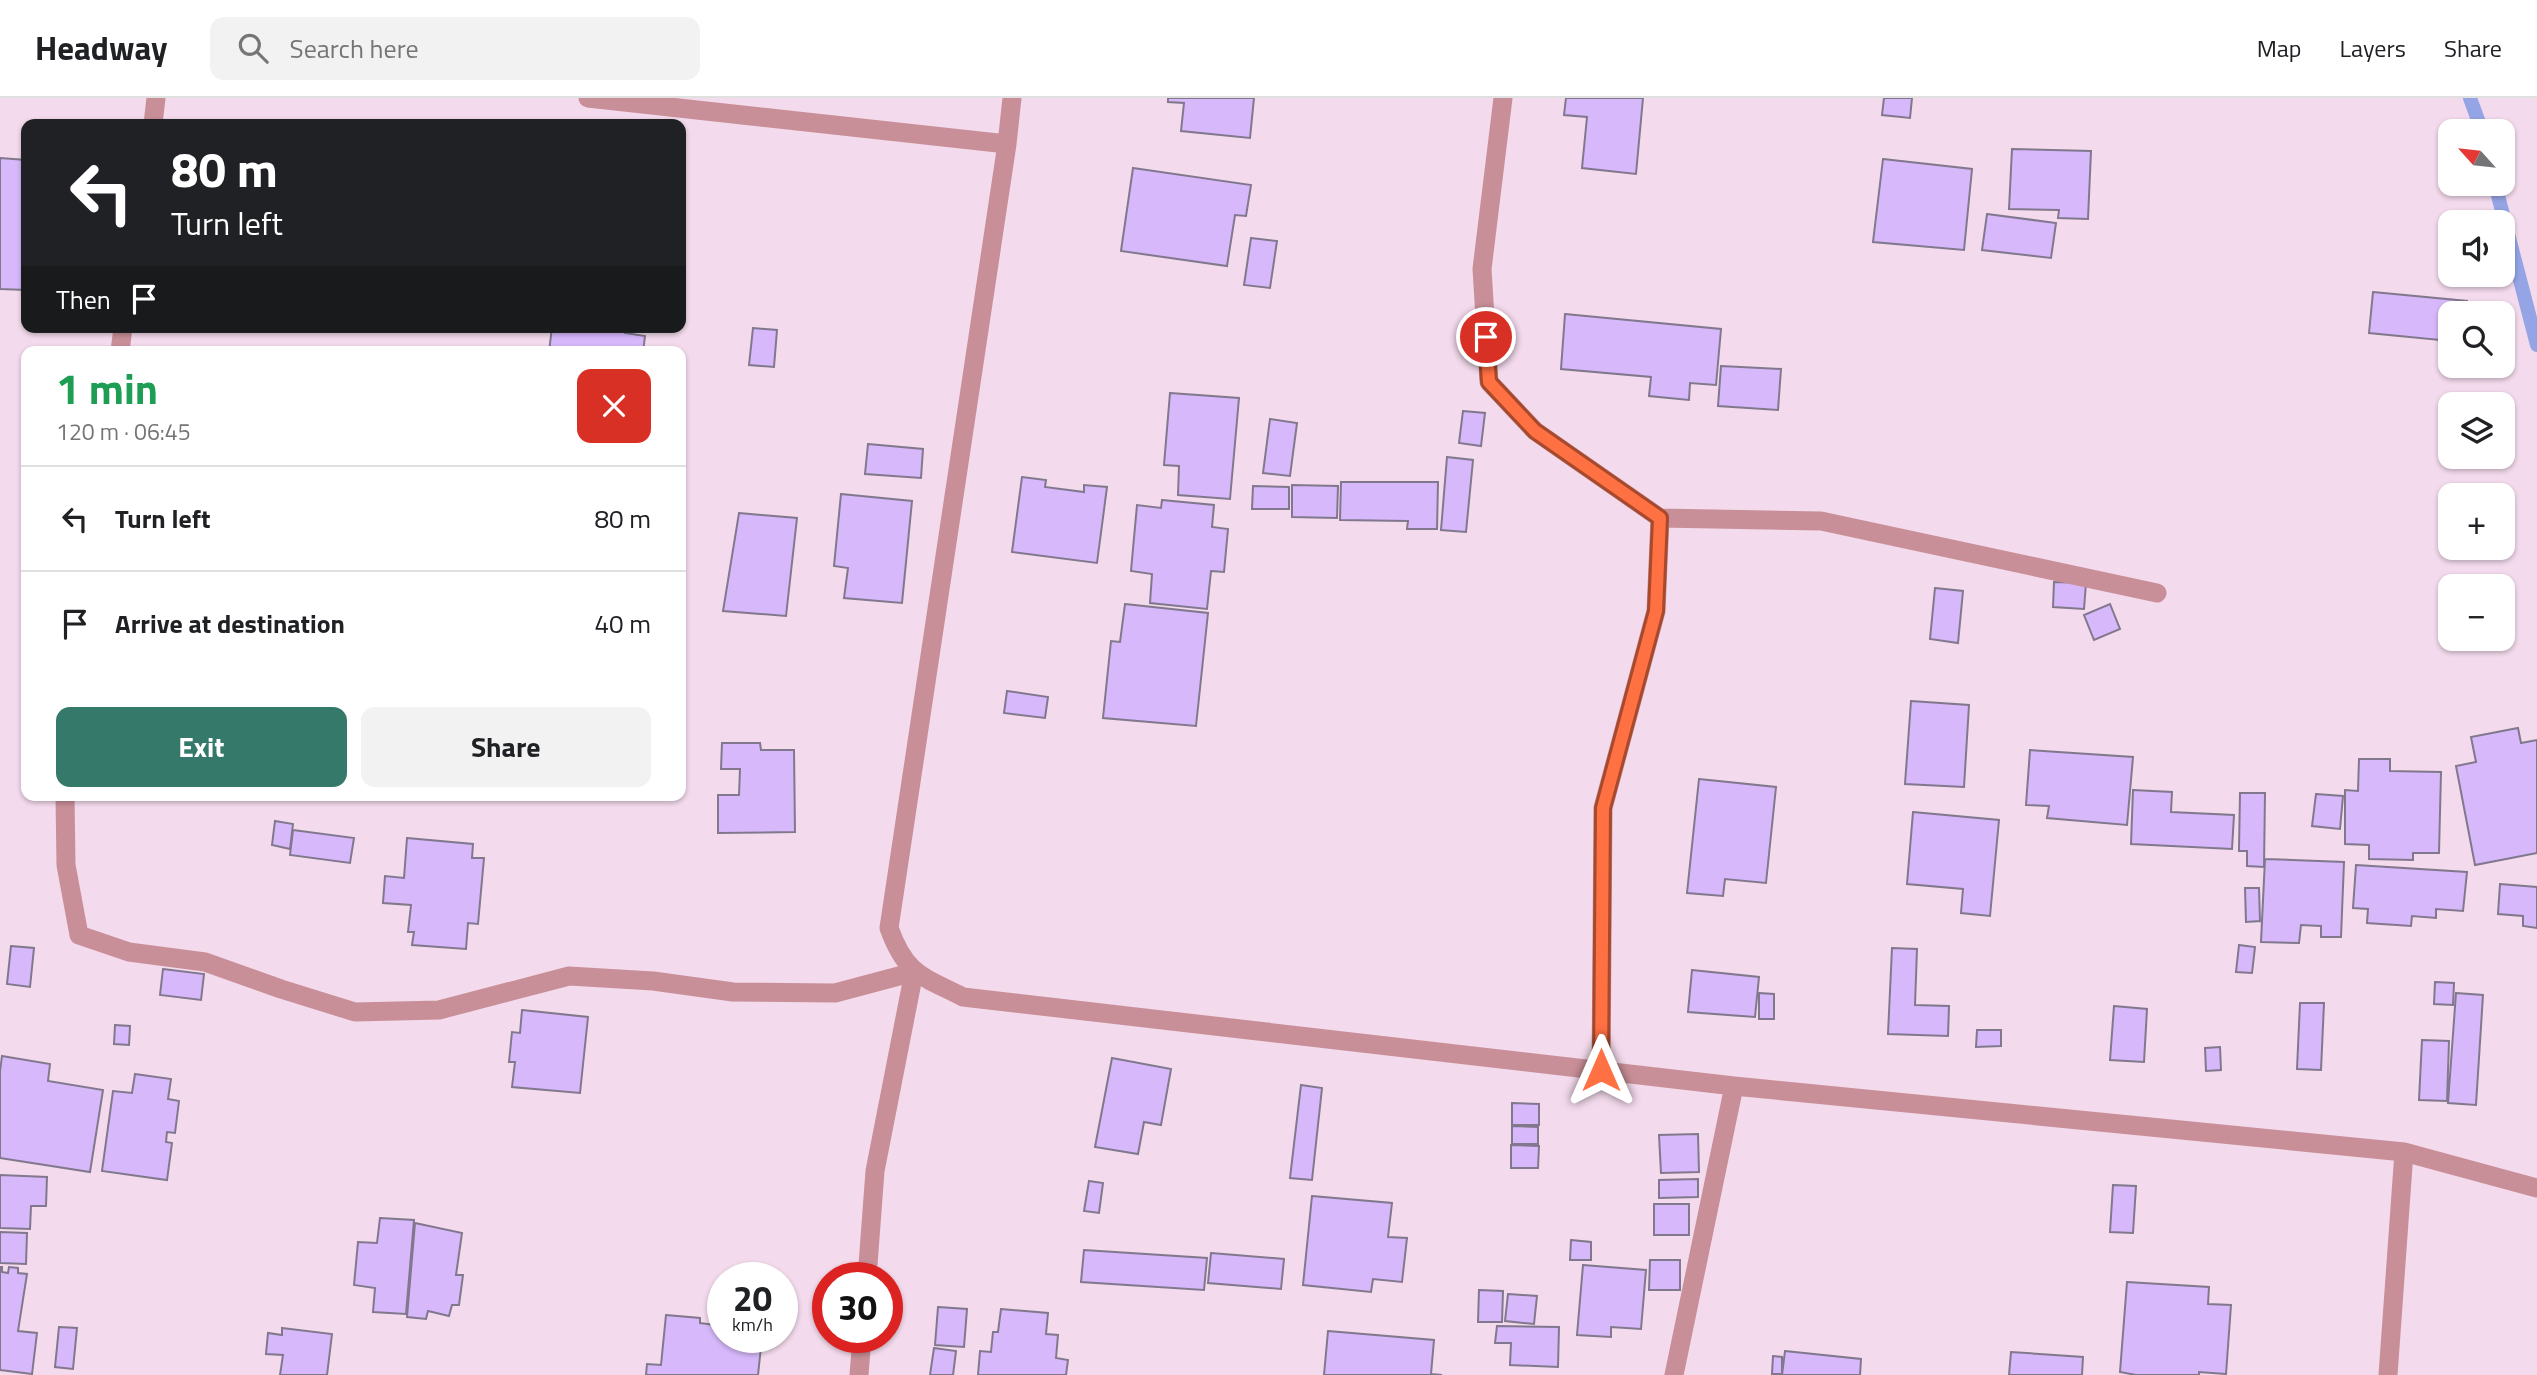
<!DOCTYPE html>
<html lang="en">
<head>
<meta charset="utf-8">
<style>
  :root { --surface:#fff; --page:#f2f2f2; --text:#202124; --muted:#757577; --line:#e0e0e0; --accent:#35796b }
  body { margin:0; font-family:"Titillium Web",sans-serif; background:var(--page); color:var(--text); height:100vh; display:flex; flex-direction:column; font-size:26px; white-space:nowrap }
  * { box-sizing:border-box; margin:0 }
  p { font-size:23px; color:var(--muted) }
  .icon { flex:none; width:38px; height:38px; fill:none; stroke:currentColor; stroke-width:2; stroke-linecap:round; stroke-linejoin:round }
  .map { position:relative; flex:1; overflow:hidden }
  .side { position:absolute; left:21px; top:248px; width:665px; height:455px; display:flex; flex-direction:column; background:var(--surface); border-radius:14px; box-shadow:0 2px 5px #0004 }
  .side>* { flex:none }
  .banner { position:absolute; left:21px; top:21px; width:665px; height:214px; border-radius:14px; box-shadow:0 2px 5px #0004; background:#202124; color:#fff; overflow:hidden }
  .needle { width:46px; rotate:297deg }
  .tools { position:absolute; left:2438px; top:21px; display:grid; gap:14px }
  .tools a { display:grid; place-items:center; width:77px; height:77px; border-radius:14px; background:var(--surface); box-shadow:0 2px 5px #0004; font-size:35px }
  .speed { position:absolute; left:707px; top:1164px; display:flex; gap:14px; font-size:35px; font-weight:700; text-align:center }
  .speed>* { display:grid; place-content:center; width:91px; height:91px; border-radius:50%; background:var(--surface); box-shadow:0 2px 5px #0004; line-height:1 }
  .speed small { font-size:18px; font-weight:400 }
  .speed .limit { border:10px solid #d22; background:#fff; color:#111 }
  .pin { position:absolute; display:grid; place-items:center; width:60px; height:60px; color:#fff; margin:-30px; border:4px solid #fff; border-radius:50%; box-shadow:0 2px 7px #0007 }
  .me { position:absolute; width:77px; margin:-38px; rotate:0deg; stroke-linejoin:round; filter:drop-shadow(0 0 5px #0008) }
  .turn { display:flex; align-items:center; gap:24px; height:147px; padding:0 35px; font-size:32px }
  .turn .icon { width:91px; height:91px; stroke-width:2.5 }
  .turn b { display:block; font-size:49px; line-height:60px }
  .then { display:flex; align-items:center; height:66px; padding:0 35px; background:#0003; gap:14px; font-size:26px }
  .round { display:grid; place-items:center; flex:none; width:74px; height:74px; border-radius:14px; background:var(--page) }
  .headline { display:flex; align-items:center; justify-content:space-between; height:119px; padding:0 35px }
  h1 { font-size:42px; font-weight:700; line-height:52px; color:#1e9e55 }
  .primary-button { display:flex; gap:14px; margin-top:auto; padding:14px 35px }
  .primary-button a { flex:1; height:80px; border-radius:14px; background:var(--accent); color:#fff; font-size:28px; font-weight:700; line-height:80px; text-align:center }
  .primary-button a+a { background:var(--page); color:var(--text) }
  ul { padding:0; list-style:none }
  li { display:flex; align-items:center; gap:21px; height:105px; padding:0 35px; border-top:2px solid var(--line) }
  li div { flex:1 }
  li b { display:block; font-size:26px }
  li em { font-style:normal }
  header { display:flex; align-items:center; gap:42px; box-sizing:border-box; height:98px; padding:0 35px; background:var(--surface); border-bottom:2px solid var(--line) }
  header strong { font-size:33px }
  nav { display:flex; gap:38px; margin-inline-start:auto; font-size:24px }
  .search { width:490px; height:63px; background:var(--page); display:flex; align-items:center; gap:18px; box-sizing:border-box; padding:0 24px; border-radius:14px; color:var(--muted); font-size:26px }
  .map>svg:first-child { display:block }
</style>
</head>
<body>
<header>
<strong>Headway</strong>
<div class="search"><svg class="icon" aria-label="search" viewBox="0 0 24 24"><circle cx="10" cy="10" r="6"/><path d="M15 15l6 6"/></svg>Search here</div>
<nav><a>Map</a><a>Layers</a><a>Share</a></nav>
</header>
<div class="map">
<svg width="2537" height="1277" viewBox="0 0 2537 1277">
  <rect width="100%" height="100%" fill="#f3daec"/>
  <g fill="none" stroke-linecap="round" stroke-linejoin="round">
    <path stroke="#94a4e5" stroke-width="14" d="M 2470,0 L 2482,33
      M 2495,86 L 2537,247"/>
  </g>
  <path fill="#d7b9fb" stroke="#82788e" stroke-width="2" d="M 1168,0 L 1254,0 L 1250,40 L 1181,33 L 1184,5 L 1168,4 Z
    M 1566,0 L 1643,0 L 1636,76 L 1582,70 L 1587,19 L 1564,17 Z
    M 1884,0 L 1912,0 L 1910,20 L 1882,17 Z
    M 2012,51 L 2091,53 L 2088,121 L 2058,120 L 2059,112 L 2009,111 Z
    M 0,60 L 26,62 L 26,192 L 0,191 Z
    M 1883,61 L 1972,71 L 1964,152 L 1873,144 Z
    M 1133,70 L 1251,87 L 1246,118 L 1235,117 L 1227,168 L 1121,153 Z
    M 1987,116 L 2056,125 L 2051,160 L 1982,152 Z
    M 1251,140 L 1277,143 L 1270,190 L 1244,187 Z
    M 2373,194 L 2467,203 L 2466,215 L 2450,215 L 2450,243 L 2369,235 Z
    M 1565,216 L 1721,231 L 1716,287 L 1690,285 L 1689,302 L 1649,298 L 1651,279 L 1561,271 Z
    M 552,229 L 626,229 L 625,235 L 645,238 L 643,254 L 549,254 Z
    M 753,230 L 777,232 L 774,269 L 749,267 Z
    M 1721,268 L 1781,271 L 1778,312 L 1718,308 Z
    M 1170,295 L 1239,300 L 1230,401 L 1178,397 L 1179,368 L 1164,367 Z
    M 1463,313 L 1485,315 L 1481,348 L 1459,345 Z
    M 1270,321 L 1297,325 L 1290,378 L 1263,375 Z
    M 868,346 L 923,351 L 921,380 L 865,376 Z
    M 1447,359 L 1473,362 L 1466,434 L 1441,432 Z
    M 1022,379 L 1046,382 L 1045,389 L 1084,394 L 1084,387 L 1107,389 L 1097,465 L 1012,454 Z
    M 1341,384 L 1438,384 L 1437,431 L 1407,431 L 1408,423 L 1340,422 Z
    M 1292,387 L 1338,388 L 1337,420 L 1292,419 Z
    M 1253,388 L 1289,389 L 1289,411 L 1252,411 Z
    M 841,396 L 912,403 L 902,505 L 844,500 L 848,470 L 834,468 Z
    M 1162,402 L 1214,407 L 1212,429 L 1228,431 L 1224,474 L 1211,473 L 1207,511 L 1150,505 L 1152,476 L 1131,473 L 1137,407 L 1161,410 Z
    M 739,415 L 797,420 L 786,518 L 723,513 Z
    M 2054,484 L 2086,485 L 2084,511 L 2053,509 Z
    M 1935,490 L 1963,493 L 1958,545 L 1930,541 Z
    M 1125,506 L 1208,515 L 1196,628 L 1103,620 L 1111,543 L 1120,544 Z
    M 2110,506 L 2120,531 L 2094,542 L 2084,517 Z
    M 1007,593 L 1048,599 L 1045,620 L 1004,615 Z
    M 1911,603 L 1969,607 L 1964,689 L 1905,686 Z
    M 2518,630 L 2521,645 L 2537,642 L 2537,755 L 2475,767 L 2456,668 L 2476,664 L 2471,639 Z
    M 722,645 L 760,645 L 761,652 L 794,652 L 795,734 L 718,735 L 718,697 L 739,697 L 740,671 L 721,671 Z
    M 2030,652 L 2133,659 L 2127,727 L 2047,720 L 2049,708 L 2026,707 Z
    M 2359,661 L 2390,661 L 2390,673 L 2441,674 L 2439,755 L 2413,755 L 2413,762 L 2369,761 L 2369,747 L 2345,746 L 2345,692 L 2358,693 Z
    M 1699,681 L 1776,689 L 1766,785 L 1725,781 L 1723,798 L 1687,795 Z
    M 2133,692 L 2172,694 L 2171,714 L 2234,717 L 2232,751 L 2131,746 Z
    M 2240,695 L 2265,695 L 2264,769 L 2247,768 L 2247,753 L 2239,753 Z
    M 2316,696 L 2343,698 L 2340,731 L 2312,728 Z
    M 1913,714 L 1999,722 L 1990,818 L 1961,815 L 1963,791 L 1907,786 Z
    M 275,723 L 293,726 L 290,751 L 272,747 Z
    M 293,732 L 354,740 L 350,765 L 290,757 Z
    M 407,740 L 473,746 L 472,760 L 484,760 L 478,826 L 468,825 L 466,851 L 412,847 L 414,834 L 408,834 L 411,807 L 383,805 L 385,778 L 404,780 Z
    M 2265,761 L 2344,764 L 2341,839 L 2321,839 L 2321,828 L 2301,827 L 2299,845 L 2261,844 Z
    M 2356,767 L 2467,774 L 2463,813 L 2436,811 L 2436,820 L 2412,818 L 2411,828 L 2367,825 L 2368,811 L 2353,810 Z
    M 2500,786 L 2537,789 L 2537,830 L 2523,828 L 2523,818 L 2498,816 Z
    M 2245,790 L 2259,790 L 2260,823 L 2246,824 Z
    M 2239,847 L 2255,849 L 2252,875 L 2236,874 Z
    M 11,848 L 34,850 L 30,889 L 7,886 Z
    M 1892,850 L 1917,851 L 1915,907 L 1949,908 L 1948,938 L 1888,936 Z
    M 163,871 L 204,876 L 201,902 L 160,897 Z
    M 1692,872 L 1759,879 L 1755,919 L 1688,914 Z
    M 2435,884 L 2454,885 L 2453,907 L 2434,906 Z
    M 1759,895 L 1774,896 L 1774,921 L 1759,921 Z
    M 2456,895 L 2483,897 L 2476,1007 L 2448,1005 Z
    M 2300,905 L 2324,905 L 2321,972 L 2297,971 Z
    M 2114,908 L 2147,911 L 2144,964 L 2110,962 Z
    M 522,912 L 588,919 L 580,995 L 512,989 L 515,964 L 509,964 L 512,934 L 520,935 Z
    M 115,927 L 130,928 L 129,947 L 114,946 Z
    M 1977,932 L 2001,932 L 2001,948 L 1976,949 Z
    M 2422,942 L 2449,943 L 2447,1003 L 2419,1002 Z
    M 2220,949 L 2221,972 L 2206,973 L 2205,950 Z
    M 2,958 L 50,966 L 48,983 L 103,992 L 90,1074 L 0,1060 L 0,973 Z
    M 1112,960 L 1171,971 L 1161,1027 L 1144,1024 L 1138,1056 L 1095,1049 Z
    M 135,976 L 171,981 L 168,1001 L 179,1003 L 175,1035 L 167,1034 L 166,1044 L 172,1045 L 167,1082 L 102,1073 L 113,993 L 132,995 Z
    M 1301,987 L 1322,990 L 1312,1082 L 1290,1080 Z
    M 1512,1005 L 1539,1006 L 1539,1027 L 1512,1027 Z
    M 1512,1028 L 1538,1029 L 1538,1046 L 1512,1046 Z
    M 1698,1036 L 1699,1074 L 1661,1075 L 1659,1037 Z
    M 1511,1047 L 1539,1048 L 1538,1070 L 1511,1070 Z
    M 0,1077 L 47,1079 L 46,1108 L 31,1108 L 30,1131 L 0,1130 Z
    M 1698,1081 L 1698,1099 L 1659,1100 L 1659,1082 Z
    M 1089,1083 L 1103,1085 L 1099,1115 L 1084,1113 Z
    M 2113,1087 L 2136,1088 L 2133,1135 L 2110,1134 Z
    M 1312,1098 L 1392,1105 L 1388,1139 L 1407,1140 L 1402,1184 L 1373,1181 L 1371,1194 L 1303,1187 Z
    M 1654,1106 L 1689,1106 L 1689,1137 L 1654,1137 Z
    M 380,1120 L 414,1122 L 406,1216 L 373,1214 L 375,1190 L 354,1187 L 358,1144 L 377,1145 Z
    M 415,1125 L 462,1135 L 456,1177 L 463,1177 L 459,1207 L 452,1207 L 449,1218 L 428,1213 L 426,1221 L 407,1219 Z
    M 0,1134 L 27,1135 L 26,1166 L 0,1165 Z
    M 1571,1142 L 1591,1144 L 1591,1162 L 1570,1162 Z
    M 1084,1152 L 1207,1160 L 1204,1192 L 1081,1184 Z
    M 1211,1155 L 1284,1161 L 1281,1191 L 1208,1185 Z
    M 1650,1162 L 1680,1162 L 1680,1192 L 1649,1192 Z
    M 1583,1167 L 1646,1172 L 1641,1231 L 1611,1229 L 1611,1239 L 1577,1237 Z
    M 0,1169 L 2,1169 L 2,1174 L 8,1175 L 9,1169 L 18,1170 L 18,1175 L 27,1176 L 18,1233 L 37,1235 L 32,1276 L 0,1272 Z
    M 2127,1184 L 2209,1189 L 2208,1206 L 2231,1207 L 2226,1276 L 2199,1274 L 2199,1277 L 2136,1277 L 2120,1274 Z
    M 1479,1192 L 1503,1193 L 1502,1224 L 1478,1224 Z
    M 1508,1196 L 1537,1198 L 1534,1226 L 1505,1223 Z
    M 938,1209 L 967,1211 L 964,1249 L 935,1247 Z
    M 1001,1211 L 1048,1215 L 1046,1236 L 1058,1237 L 1056,1260 L 1068,1262 L 1066,1277 L 978,1277 L 980,1253 L 991,1254 L 993,1234 L 998,1234 Z
    M 666,1217 L 700,1220 L 700,1225 L 715,1227 L 716,1220 L 723,1220 L 723,1239 L 762,1239 L 758,1277 L 646,1277 L 647,1266 L 661,1267 Z
    M 1497,1228 L 1559,1229 L 1558,1269 L 1510,1267 L 1511,1245 L 1495,1245 Z
    M 59,1229 L 77,1230 L 73,1271 L 55,1269 Z
    M 282,1230 L 332,1236 L 327,1277 L 280,1277 L 283,1257 L 266,1256 L 268,1235 L 282,1237 Z
    M 1328,1233 L 1434,1242 L 1431,1276 L 1442,1277 L 1324,1277 Z
    M 934,1250 L 956,1253 L 953,1277 L 930,1277 Z
    M 1785,1253 L 1861,1261 L 1860,1277 L 1782,1277 Z
    M 2011,1254 L 2083,1259 L 2082,1277 L 2009,1277 Z
    M 1773,1258 L 1782,1259 L 1782,1276 L 1772,1276 Z"/>
  <g fill="none" stroke-linecap="round" stroke-linejoin="round">
    <path stroke="#c88f98" stroke-width="19" d="M 867,1180 L 875,1073 L 914,874
      M 859,1277 L 862,1239"/>
    <path stroke="#c88f98" stroke-width="19" d="M 588,0 L 1007,46
      M 1012,0 L 1007,46 L 889,830 C 906,877 922,878 963,899 L 1734,988 L 2404,1054 L 2537,1090
      M 1503,0 L 1482,171 L 1489,284 L 1535,333 L 1660,420 L 1656,513 L 1603,710 L 1601,973
      M 153,26 L 156,0
      M 120,254 L 123,229
      M 1660,420 L 1821,423 L 2157,495
      M 65,698 L 66,767 L 79,837 L 129,854 L 205,864 L 281,891 L 355,914 L 439,912 L 569,878 L 653,883 L 733,894 L 835,895 L 914,874
      M 1674,1277 L 1734,988
      M 2388,1277 L 2404,1054"/>
  </g>
  <g fill="none" stroke-linecap="round" stroke-linejoin="round">
    <g stroke="#a6492c" stroke-width="18">
      <path id="route" d="M 1486,239 L 1489,284 L 1535,333 L 1660,420 L 1656,513 L 1603,710 L 1601,972"/>
    </g>
    <use href="#route" stroke="#ff7043" stroke-width="12"/>
  </g>
</svg>
<div class="tools">
<a><svg class="needle" viewBox="-14 -14 28 28"><path d="M0-13l5 13h-10z" fill="#e53935"/><path d="M0 13l5-13h-10z" fill="#757577"/></svg></a>
<a><svg class="icon" aria-label="sound" viewBox="0 0 24 24"><path d="M4 9h4l5-4v14l-5-4H4zM17 9q2 3 0 6"/></svg></a>
<a><svg class="icon" aria-label="search" viewBox="0 0 24 24"><circle cx="10" cy="10" r="6"/><path d="M15 15l6 6"/></svg></a>
<a><svg class="icon" aria-label="layers" viewBox="0 0 24 24"><path d="M12 4l9 5-9 5-9-5zM3 14l9 5 9-5"/></svg></a>
<a>+</a>
<a>−</a>
</div>
<div class="speed"><div>20<small>km/h</small></div><div class="limit">30</div></div>
<div class="pin" style="left:1486px;top:239px;background:#d93025"><svg class="icon" aria-label="arrive" viewBox="0 0 24 24"><path d="M6 21V4h12l-3 4 3 4H6"/></svg></div>
<svg class="me" style="left:1601px;top:972px" viewBox="-20 -20 40 40"><path d="M0-17L14 15 0 8-14 15z" fill="#ff7043" stroke="#fff" stroke-width="4"/></svg>
<div class="banner">
<div class="turn"><svg class="icon" aria-label="left" viewBox="0 0 24 24"><path d="M17 20v-9H6M10 6l-5 5 5 5"/></svg><div><b>80 m</b>Turn left</div></div>
<div class="then">Then<svg class="icon" aria-label="arrive" viewBox="0 0 24 24"><path d="M6 21V4h12l-3 4 3 4H6"/></svg></div>
</div>
<section class="side">
<div class="headline"><div><h1>1 min</h1><p>120 m · 06:45</p></div><a class="round" style="background:#d93025;color:#fff"><svg class="icon" aria-label="close" viewBox="0 0 24 24"><path d="M6 6l12 12M18 6L6 18"/></svg></a></div>
<ul>
<li><svg class="icon" aria-label="left" viewBox="0 0 24 24"><path d="M17 20v-9H6M10 6l-5 5 5 5"/></svg><div><b>Turn left</b></div><em>80 m</em></li>
<li><svg class="icon" aria-label="arrive" viewBox="0 0 24 24"><path d="M6 21V4h12l-3 4 3 4H6"/></svg><div><b>Arrive at destination</b></div><em>40 m</em></li>
</ul>
<div class="primary-button"><a>Exit</a><a>Share</a></div>
</section>
</div>
</body>
</html>
